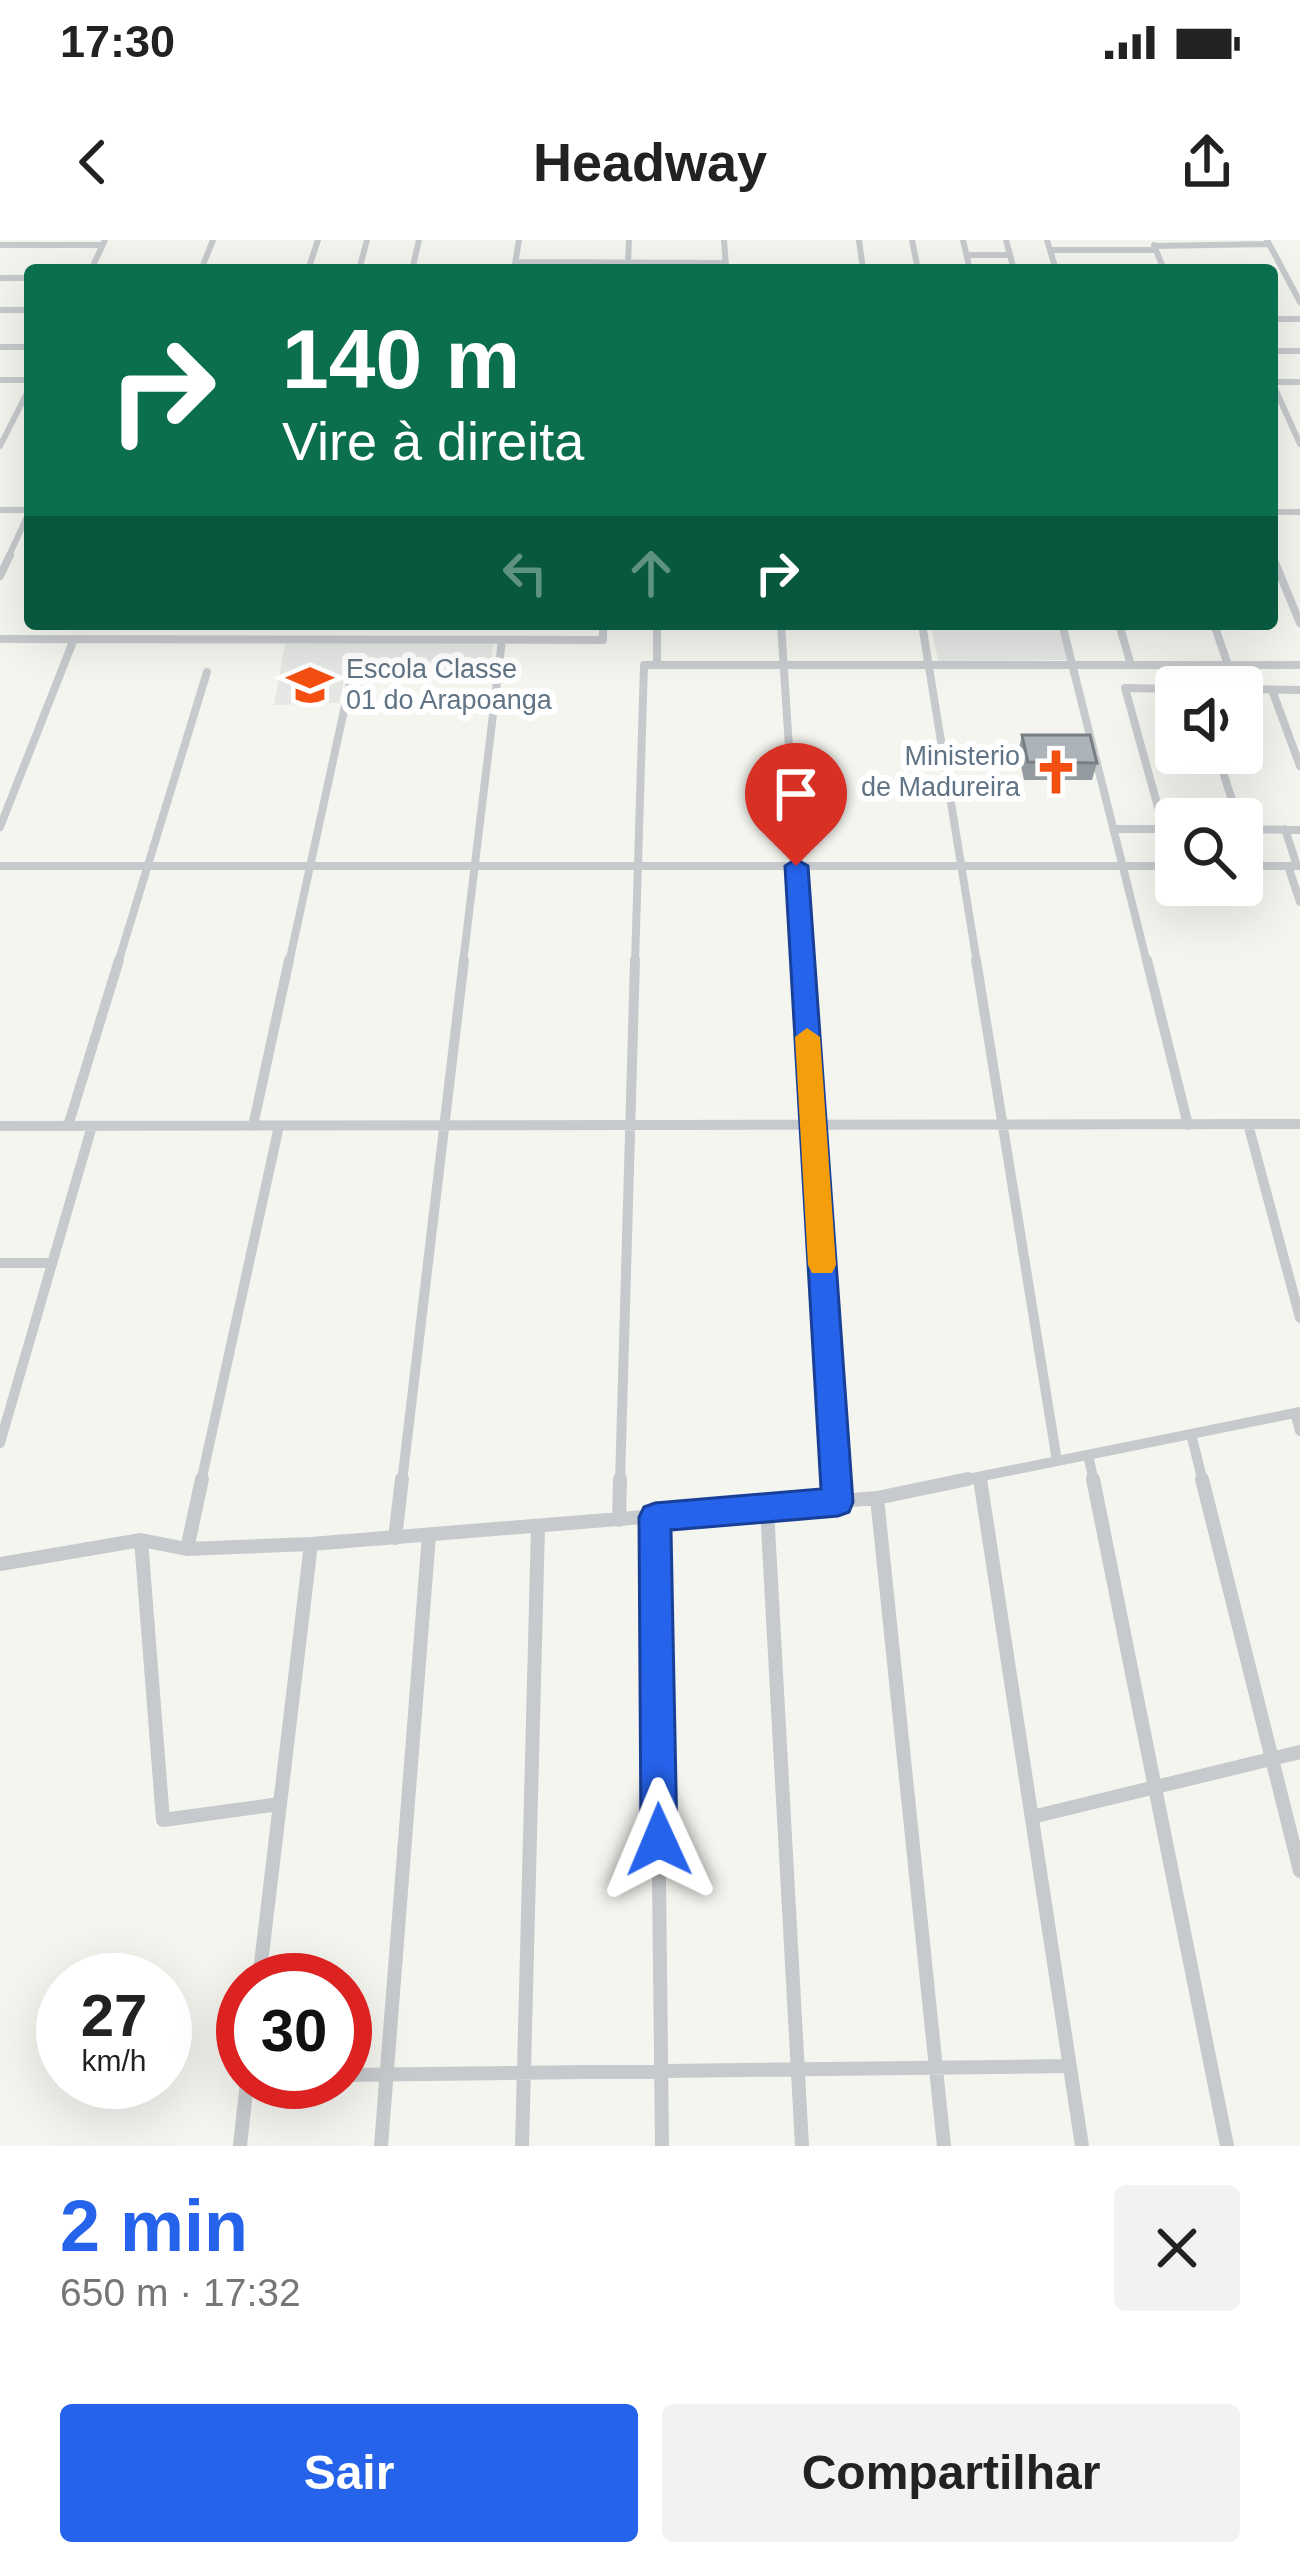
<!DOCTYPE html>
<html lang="pt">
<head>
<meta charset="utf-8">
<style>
  :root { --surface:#fff; --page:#f2f2f2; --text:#222; --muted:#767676; --accent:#2563eb }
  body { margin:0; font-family:Helvetica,sans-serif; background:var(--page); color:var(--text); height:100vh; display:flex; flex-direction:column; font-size:45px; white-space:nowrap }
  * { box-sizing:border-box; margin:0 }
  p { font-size:39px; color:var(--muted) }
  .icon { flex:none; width:66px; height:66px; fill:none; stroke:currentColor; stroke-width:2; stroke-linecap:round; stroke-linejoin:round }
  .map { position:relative; height:1906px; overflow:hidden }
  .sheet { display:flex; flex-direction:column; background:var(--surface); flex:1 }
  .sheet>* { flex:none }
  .top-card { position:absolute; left:24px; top:24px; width:1254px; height:366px; border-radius:12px; box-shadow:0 12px 48px #0002; background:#0b6e4f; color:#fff; overflow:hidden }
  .fabs { position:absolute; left:1155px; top:426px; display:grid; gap:24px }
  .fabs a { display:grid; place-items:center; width:108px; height:108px; border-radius:12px; background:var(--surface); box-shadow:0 12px 48px #0002; font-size:60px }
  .speed { position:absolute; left:36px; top:1713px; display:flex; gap:24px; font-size:60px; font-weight:700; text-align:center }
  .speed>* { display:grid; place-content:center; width:156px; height:156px; border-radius:50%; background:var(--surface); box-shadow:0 12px 48px #0002; line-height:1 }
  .speed small { font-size:30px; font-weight:400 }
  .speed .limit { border:18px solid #d22; background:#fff; color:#111 }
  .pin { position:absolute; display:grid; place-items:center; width:102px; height:102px; color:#fff; margin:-123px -51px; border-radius:50% 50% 50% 0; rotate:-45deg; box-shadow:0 0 12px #0007 }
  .pin .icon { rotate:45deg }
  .me { position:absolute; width:132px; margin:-66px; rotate:359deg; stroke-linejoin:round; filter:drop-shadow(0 0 9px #0008) }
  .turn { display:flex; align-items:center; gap:42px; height:252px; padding:0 60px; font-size:54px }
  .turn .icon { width:156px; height:156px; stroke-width:2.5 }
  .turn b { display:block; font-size:84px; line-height:102px }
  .lanes { display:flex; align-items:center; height:114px; padding:0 60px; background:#0003; justify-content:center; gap:60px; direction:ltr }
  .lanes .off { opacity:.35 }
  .round { display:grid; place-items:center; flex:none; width:126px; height:126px; border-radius:12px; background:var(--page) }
  .headline { display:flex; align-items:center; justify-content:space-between; height:204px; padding:0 60px }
  h1 { font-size:72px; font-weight:700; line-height:90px; color:var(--accent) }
  .primary-button { display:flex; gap:24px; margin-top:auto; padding:24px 60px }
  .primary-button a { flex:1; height:138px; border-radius:12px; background:var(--accent); color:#fff; font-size:48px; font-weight:700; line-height:138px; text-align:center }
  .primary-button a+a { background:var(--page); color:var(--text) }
  .status { display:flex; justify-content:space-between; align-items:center; height:84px; padding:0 60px; background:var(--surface); direction:ltr }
  .status svg { height:33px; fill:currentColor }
  header { display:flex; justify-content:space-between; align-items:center; height:156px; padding:0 60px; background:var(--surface); font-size:54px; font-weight:700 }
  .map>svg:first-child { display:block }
</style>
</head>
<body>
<div class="status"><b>17:30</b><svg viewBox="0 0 49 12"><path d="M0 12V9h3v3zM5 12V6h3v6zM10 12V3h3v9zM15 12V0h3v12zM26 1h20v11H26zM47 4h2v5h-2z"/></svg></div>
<header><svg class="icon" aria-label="back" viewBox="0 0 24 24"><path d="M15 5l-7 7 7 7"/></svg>Headway<svg class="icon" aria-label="share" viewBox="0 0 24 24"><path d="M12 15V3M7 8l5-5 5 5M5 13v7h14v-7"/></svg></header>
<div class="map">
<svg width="1300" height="1906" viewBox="0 0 1300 1906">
  <rect width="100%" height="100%" fill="#f5f5f0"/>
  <path fill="#e5e7e4" d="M 931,384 L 1057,384 L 1067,420 L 938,421 Z
    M 493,403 L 491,427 L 347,428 L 339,463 L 274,465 L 285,404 Z"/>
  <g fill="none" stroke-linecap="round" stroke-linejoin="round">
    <path stroke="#c7cacd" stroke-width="6" d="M 724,0 L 726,27
      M 859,0 L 863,30
      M 912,0 L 918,30
      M 963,0 L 970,30
      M 1006,0 L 1014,30
      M 1047,0 L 1056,30
      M 1267,0 L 1300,62
      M 0,5 L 102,5
      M 1154,5 L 1164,30
      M 1154,6 L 1269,4
      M 1050,10 L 1156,10
      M 967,15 L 1010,15
      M 516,22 L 726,23
      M 628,23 L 629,0
      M 91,30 L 105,0
      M 201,30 L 213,0
      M 308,30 L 318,0
      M 359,30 L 367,0
      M 412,30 L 419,0
      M 514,30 L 519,0
      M 0,38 L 30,38
      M 0,70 L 30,70
      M 1272,79 L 1300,79
      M 0,107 L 30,107
      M 1272,111 L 1300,111
      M 0,140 L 30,140
      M 1272,142 L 1300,204
      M 1272,142 L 1300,142
      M 0,206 L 30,147
      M 0,270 L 30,270
      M 1272,272 L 1300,272
      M 8,318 L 30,270"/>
    <path stroke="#c7cacd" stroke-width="8" d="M 1272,315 L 1300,383
      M 0,336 L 10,315
      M 657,384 L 657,425
      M 781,384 L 803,723
      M 922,384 L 977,723
      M 1062,384 L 1147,723
      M 1119,384 L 1131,425
      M 1214,384 L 1228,425
      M 0,399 L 603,400 L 603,384
      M 1219,425 L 1228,447
      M 1242,449 L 1300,450
      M 1272,450 L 1300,526
      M 1217,513 L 1238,579
      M 0,587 L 74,399
      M 1113,589 L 1176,589
      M 1164,589 L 1125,448 L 1176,449
      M 1242,589 L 1300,590
      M 1285,589 L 1297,626
      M 0,626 L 1176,626
      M 1242,626 L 1300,626
      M 1288,626 L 1300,662
      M 118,723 L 207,432
      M 289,723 L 353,429 L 498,429
      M 463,723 L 502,400
      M 635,723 L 644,425 L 1300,425"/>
    <path stroke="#c7cacd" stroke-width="10" d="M 803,720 L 837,1242
      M 976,720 L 1057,1221
      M 1147,720 L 1188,885
      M 1248,884 L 1300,1078
      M 0,886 L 1300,884
      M 68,886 L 119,720
      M 253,886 L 289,720
      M 0,1023 L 52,1023
      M 1295,1173 L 1300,1191
      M 1191,1194 L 1203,1242
      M 0,1203 L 92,886
      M 1088,1215 L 1094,1242
      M 980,1237 L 981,1242
      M 201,1242 L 279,886
      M 402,1242 L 464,720
      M 620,1242 L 635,720
      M 953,1242 L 1300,1172"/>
    <path stroke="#c7cacd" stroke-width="14" d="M 837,1239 L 838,1262
      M 980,1239 L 1082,1906
      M 1093,1239 L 1227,1906
      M 1202,1239 L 1300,1631
      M 877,1258 L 944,1906
      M 767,1269 L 802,1906
      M 655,1277 L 662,1906
      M 619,1280 L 620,1239
      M 395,1298 L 402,1239
      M 141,1300 L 163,1580 L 280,1564
      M 187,1309 L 202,1239
      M 0,1324 L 141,1300 L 187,1309 L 311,1304 L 877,1258 L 968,1239
      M 1032,1577 L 1300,1512
      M 259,1740 L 311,1304
      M 345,1835 L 1070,1826
      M 240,1906 L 247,1842
      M 381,1906 L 429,1295
      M 522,1906 L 538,1287"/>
  </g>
  <path fill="#949ba0" d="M 1022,495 L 1097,523 L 1092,540 L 1024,540 L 1018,512 Z"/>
  <path fill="#acb4ba" stroke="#787e82" stroke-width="3" d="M 1022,495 L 1090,495 L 1097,523 L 1028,522 Z"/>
  <path fill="#2563eb" stroke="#184099" stroke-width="3" d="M 796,619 L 808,626 L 853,1262 L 849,1272 L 838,1276 L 671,1290 L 677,1600 L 671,1613 L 659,1618 L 646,1613 L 641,1600 L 639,1277 L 644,1267 L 655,1263 L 821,1249 L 785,626 Z"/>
  <path fill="#f59e0b" d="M 807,788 L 820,797 L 836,1025 L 832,1033 L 812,1033 L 808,1025 L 795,797 Z"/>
  <defs>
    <g id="school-bare" transform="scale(3.6)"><path d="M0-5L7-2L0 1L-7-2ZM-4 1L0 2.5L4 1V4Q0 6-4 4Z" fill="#f44e11" stroke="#fff" stroke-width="2.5" paint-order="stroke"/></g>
    <g id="church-bare" transform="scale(3.6)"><path d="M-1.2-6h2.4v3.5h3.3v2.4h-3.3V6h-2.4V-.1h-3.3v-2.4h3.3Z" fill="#f44e11" stroke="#fff" stroke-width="2.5" paint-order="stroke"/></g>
  </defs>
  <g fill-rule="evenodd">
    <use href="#school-bare" x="310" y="445"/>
    <use href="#church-bare" x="1056" y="532"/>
  </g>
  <g text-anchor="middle" stroke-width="12" stroke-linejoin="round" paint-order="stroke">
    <g font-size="27" fill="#617485" stroke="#fff" text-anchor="start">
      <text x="346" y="438">Escola Classe<tspan x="346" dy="31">01 do Arapoanga</tspan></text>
      <text x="1020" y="525" text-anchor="end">Ministerio<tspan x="1020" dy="31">de Madureira</tspan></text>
    </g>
  </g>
</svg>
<div class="fabs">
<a><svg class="icon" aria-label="sound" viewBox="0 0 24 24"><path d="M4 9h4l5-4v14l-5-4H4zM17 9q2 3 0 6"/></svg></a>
<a><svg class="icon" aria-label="search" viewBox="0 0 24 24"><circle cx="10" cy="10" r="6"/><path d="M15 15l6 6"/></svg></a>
</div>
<div class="speed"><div>27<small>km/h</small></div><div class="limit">30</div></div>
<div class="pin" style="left:796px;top:626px;background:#d93025"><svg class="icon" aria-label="arrive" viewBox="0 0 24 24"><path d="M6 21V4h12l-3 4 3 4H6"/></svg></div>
<svg class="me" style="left:659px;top:1600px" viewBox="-20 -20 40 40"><path d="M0-17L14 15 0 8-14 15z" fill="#2563eb" stroke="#fff" stroke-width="4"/></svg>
<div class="top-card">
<div class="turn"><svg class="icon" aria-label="right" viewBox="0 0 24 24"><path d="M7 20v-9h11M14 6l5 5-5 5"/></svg><div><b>140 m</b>Vire à direita</div></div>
<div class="lanes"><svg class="icon off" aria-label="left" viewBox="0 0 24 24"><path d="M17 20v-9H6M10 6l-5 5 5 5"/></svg><svg class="icon off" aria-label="ahead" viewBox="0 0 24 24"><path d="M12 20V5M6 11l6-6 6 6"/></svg><svg class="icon" aria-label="right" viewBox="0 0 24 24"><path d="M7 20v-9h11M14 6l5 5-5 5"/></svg></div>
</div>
</div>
<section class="sheet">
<div class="headline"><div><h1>2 min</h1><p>650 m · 17:32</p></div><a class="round"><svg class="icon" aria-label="close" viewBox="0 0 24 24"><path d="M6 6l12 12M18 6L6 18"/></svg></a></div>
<div class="primary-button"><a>Sair</a><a>Compartilhar</a></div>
</section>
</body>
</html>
